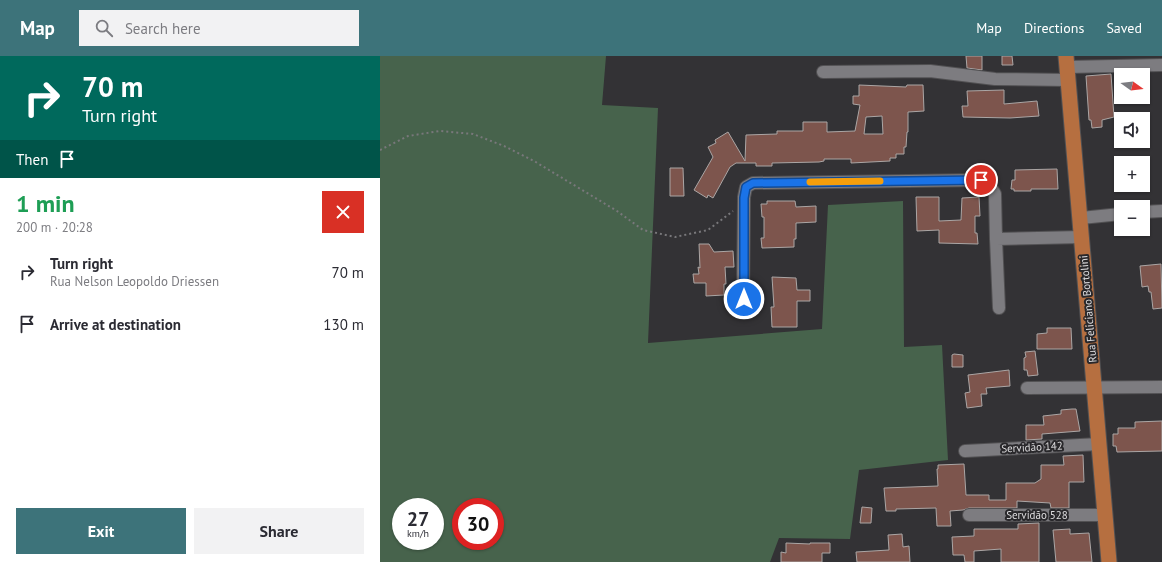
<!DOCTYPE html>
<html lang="en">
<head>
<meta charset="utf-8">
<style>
  :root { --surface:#fff; --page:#f2f2f3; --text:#2b2b33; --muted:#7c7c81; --accent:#3d737a }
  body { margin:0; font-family:"PT Sans",sans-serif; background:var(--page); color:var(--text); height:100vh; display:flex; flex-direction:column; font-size:15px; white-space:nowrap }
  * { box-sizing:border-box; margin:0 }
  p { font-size:13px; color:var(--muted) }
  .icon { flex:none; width:22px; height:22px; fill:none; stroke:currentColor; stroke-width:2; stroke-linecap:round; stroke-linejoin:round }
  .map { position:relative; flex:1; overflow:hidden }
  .sheet { display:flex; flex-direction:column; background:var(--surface); width:380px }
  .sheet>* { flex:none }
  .hud { background:#00695c; color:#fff; overflow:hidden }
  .needle { width:26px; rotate:104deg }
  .controls { position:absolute; left:734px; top:12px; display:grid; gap:8px }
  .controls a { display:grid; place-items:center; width:36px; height:36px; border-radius:0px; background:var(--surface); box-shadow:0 1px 3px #0004; font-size:20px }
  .speed { position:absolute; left:12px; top:442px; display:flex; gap:8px; font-size:20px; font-weight:700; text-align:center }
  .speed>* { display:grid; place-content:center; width:52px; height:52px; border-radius:50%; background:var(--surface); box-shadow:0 1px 3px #0004; line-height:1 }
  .speed small { font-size:10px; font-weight:400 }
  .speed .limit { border:6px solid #d22; background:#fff; color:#111 }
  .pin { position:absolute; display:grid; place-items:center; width:34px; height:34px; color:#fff; margin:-17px; border:2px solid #fff; border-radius:50%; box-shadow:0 1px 4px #0007 }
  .me { position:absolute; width:44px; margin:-22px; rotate:0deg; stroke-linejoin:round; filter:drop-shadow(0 0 3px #0008) }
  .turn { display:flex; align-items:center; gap:14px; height:84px; padding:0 16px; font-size:18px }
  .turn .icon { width:52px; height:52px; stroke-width:2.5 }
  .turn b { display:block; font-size:28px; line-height:34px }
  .then { display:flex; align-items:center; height:38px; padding:0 16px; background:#0003; gap:8px; font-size:15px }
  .round { display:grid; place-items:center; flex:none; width:42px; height:42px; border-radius:0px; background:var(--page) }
  .headline { display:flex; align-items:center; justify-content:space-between; height:68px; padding:0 16px }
  h1 { font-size:24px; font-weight:800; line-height:30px; color:#1e9e55 }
  .button { display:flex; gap:8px; margin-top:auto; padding:8px 16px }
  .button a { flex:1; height:46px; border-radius:0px; background:var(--accent); color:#fff; font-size:16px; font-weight:800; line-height:46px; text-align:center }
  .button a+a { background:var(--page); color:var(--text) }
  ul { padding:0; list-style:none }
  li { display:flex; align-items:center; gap:12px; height:52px; padding:0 16px }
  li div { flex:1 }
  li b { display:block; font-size:15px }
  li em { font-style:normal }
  header { display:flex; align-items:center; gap:24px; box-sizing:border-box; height:56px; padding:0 20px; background:var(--accent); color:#fff }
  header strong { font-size:19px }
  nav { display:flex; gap:22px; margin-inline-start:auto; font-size:14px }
  .search { width:280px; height:36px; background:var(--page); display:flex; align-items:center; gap:10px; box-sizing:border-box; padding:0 14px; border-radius:0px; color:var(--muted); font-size:15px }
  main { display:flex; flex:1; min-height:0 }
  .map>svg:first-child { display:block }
</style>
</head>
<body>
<header>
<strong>Map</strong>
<div class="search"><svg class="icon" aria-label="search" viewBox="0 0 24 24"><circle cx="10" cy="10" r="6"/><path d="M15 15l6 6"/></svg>Search here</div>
<nav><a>Map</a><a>Directions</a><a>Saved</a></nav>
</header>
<main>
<section class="sheet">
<div class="hud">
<div class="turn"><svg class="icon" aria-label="right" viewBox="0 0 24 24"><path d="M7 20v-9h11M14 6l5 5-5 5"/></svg><div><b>70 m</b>Turn right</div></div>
<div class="then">Then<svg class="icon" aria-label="arrive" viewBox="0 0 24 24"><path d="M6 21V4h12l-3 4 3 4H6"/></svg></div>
</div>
<div class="headline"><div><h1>1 min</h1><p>200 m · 20:28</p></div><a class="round" style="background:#d93025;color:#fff"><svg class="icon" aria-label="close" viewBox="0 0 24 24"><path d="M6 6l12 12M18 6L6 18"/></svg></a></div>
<ul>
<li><svg class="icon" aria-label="right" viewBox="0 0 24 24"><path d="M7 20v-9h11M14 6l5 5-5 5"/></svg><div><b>Turn right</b><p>Rua Nelson Leopoldo Driessen</p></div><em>70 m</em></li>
<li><svg class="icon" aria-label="arrive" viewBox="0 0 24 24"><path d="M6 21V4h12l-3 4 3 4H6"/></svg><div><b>Arrive at destination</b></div><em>130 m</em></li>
</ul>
<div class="button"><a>Exit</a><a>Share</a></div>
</section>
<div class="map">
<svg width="782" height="506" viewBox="0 0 782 506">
  <rect width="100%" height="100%" fill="#333235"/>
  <path fill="#47634c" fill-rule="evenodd" d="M 0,0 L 226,0 L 222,49 L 278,52 L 268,287 L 442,273 L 448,149 L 523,145 L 524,291 L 562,289 L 568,404 L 479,414 L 470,483 L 399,482 L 390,506 L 0,506 ZM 21,451 L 55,451 L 55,485 L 21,485 ZM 81,451 L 115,451 L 115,485 L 81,485 Z"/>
  <path fill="#7d554d" stroke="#aba6a5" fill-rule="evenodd" d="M 586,0 L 602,0 L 602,14 L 587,12 Z
    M 622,0 L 632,0 L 633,9 L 622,9 Z
    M 731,18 L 734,61 L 722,64 L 722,71 L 712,72 L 711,64 L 709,64 L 706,20 Z
    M 479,29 L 526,31 L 527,29 L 543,29 L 544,55 L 528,56 L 528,76 L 527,76 L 526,91 L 524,91 L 524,98 L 516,98 L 516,102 L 510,102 L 510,105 L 471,107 L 471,103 L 444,103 L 444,105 L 439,106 L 392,107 L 392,110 L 376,110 L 376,107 L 356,107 L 350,111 L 333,142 L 328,139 L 327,142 L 314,134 L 333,101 L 328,91 L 336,87 L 335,84 L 348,76 L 365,105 L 366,79 L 397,78 L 397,75 L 423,75 L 423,66 L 447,66 L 447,76 L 475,75 L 480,49 L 473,48 L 473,40 L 479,40 ZM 502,60 L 503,78 L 484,78 L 486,61 Z
    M 624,34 L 624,48 L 657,45 L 659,60 L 630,62 L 583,61 L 582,50 L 588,50 L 587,35 Z
    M 290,112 L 303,112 L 304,140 L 290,140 Z
    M 677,113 L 678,133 L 651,133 L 651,135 L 634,135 L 634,133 L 631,133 L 632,124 L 635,124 L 635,114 Z
    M 536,141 L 559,141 L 559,165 L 581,164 L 582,142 L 599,141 L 600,160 L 595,160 L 595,177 L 597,177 L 598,188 L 559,187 L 559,174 L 537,175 Z
    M 387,145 L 415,145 L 416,151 L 436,150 L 436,166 L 416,167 L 416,183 L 414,183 L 414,191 L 382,192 L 381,182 L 384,182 L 384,161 L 382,161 L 381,148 L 387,148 Z
    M 319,188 L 329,188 L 334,196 L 353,195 L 354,211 L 345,211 L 346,228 L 344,228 L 344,239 L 326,240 L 326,227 L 314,227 L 313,218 L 319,218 L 318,211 L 320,212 Z
    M 781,208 L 782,252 L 773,253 L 771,236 L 769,236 L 768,230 L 762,231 L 760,210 Z
    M 392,221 L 416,222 L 417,234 L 430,234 L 430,245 L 417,245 L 417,271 L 392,271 L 391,251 L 394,251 Z
    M 667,272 L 691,272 L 692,293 L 657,293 L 657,278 L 667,277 Z
    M 655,295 L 658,319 L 648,320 L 647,314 L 644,314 L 644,302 L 646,301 L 645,296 Z
    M 574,298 L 583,299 L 583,311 L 572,311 L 572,299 Z
    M 629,314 L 630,330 L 606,332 L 607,338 L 601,338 L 602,350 L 587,352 L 585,337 L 590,336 L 588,319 Z
    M 692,353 L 696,353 L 700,375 L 662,378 L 662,383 L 646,384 L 646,369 L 664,369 L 663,360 L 681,358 L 681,354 Z
    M 782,365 L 782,395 L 737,396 L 736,390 L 733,390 L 733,378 L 738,378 L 738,372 L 755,372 L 755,366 Z
    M 703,399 L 704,426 L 689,426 L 689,452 L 671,452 L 670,447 L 637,445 L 637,452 L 589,452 L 583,454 L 570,455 L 571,470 L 557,470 L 556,452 L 516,453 L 516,455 L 506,455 L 504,432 L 558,430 L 557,413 L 558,413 L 558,409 L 584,408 L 586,439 L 609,439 L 609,444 L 626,444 L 626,427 L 655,427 L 661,423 L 661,409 L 684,409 L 683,400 Z
    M 482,451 L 492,452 L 491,467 L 480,467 Z
    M 659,467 L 659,506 L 621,506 L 621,493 L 594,495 L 594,506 L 585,506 L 584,499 L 573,499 L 572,481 L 594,480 L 594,473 L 638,473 L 638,468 Z
    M 690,473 L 690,478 L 709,477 L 712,506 L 676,506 L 673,474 Z
    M 522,478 L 523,491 L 529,490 L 530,506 L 477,506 L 476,496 L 509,494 L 508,479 Z
    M 406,487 L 430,488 L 430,487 L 450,487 L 450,497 L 442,497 L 442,506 L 401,506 L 401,496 L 406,497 Z"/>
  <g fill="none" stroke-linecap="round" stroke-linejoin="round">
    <g stroke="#525153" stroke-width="14">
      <path id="minor" d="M 687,11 L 782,9
        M 443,16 L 550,15 L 615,23 L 688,24
        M 763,156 L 782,155
        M 701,162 L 741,158
        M 616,183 L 619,252
        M 363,243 L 364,141 L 366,131 L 373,127 L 601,124 L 610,130 L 615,138 L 616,183 L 702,181
        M 647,332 L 782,331
        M 585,395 L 720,388
        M 589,459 L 726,459"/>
    </g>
    <g stroke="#525153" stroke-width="17">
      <path id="major" d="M 686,0 L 729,506"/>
    </g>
    <path stroke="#79787b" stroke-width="2" stroke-dasharray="2 3" stroke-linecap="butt" d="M 0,94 L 28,80 L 60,75 L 93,78 L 124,90 L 154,105 L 237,155 L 263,174 L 295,181 L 328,174 L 353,155"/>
    <use href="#minor" stroke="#7d7c80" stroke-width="12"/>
    <use href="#major" stroke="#b66f40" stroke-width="15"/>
  </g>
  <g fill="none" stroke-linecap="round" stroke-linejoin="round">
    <g stroke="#114b97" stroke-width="10">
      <path id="route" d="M 364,243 L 364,142 L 366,131 L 373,127 L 601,124"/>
    </g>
    <use href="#route" stroke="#1a73e8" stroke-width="7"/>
    <path stroke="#f59e0b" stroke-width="7" d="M 430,126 L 500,125"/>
  </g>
  <g text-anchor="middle" stroke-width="4" stroke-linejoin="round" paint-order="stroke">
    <g font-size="11" fill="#dedddf" stroke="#29282b">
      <text transform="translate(708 253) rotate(-95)" y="4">Rua Feliciano Bortolini</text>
      <text transform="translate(652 391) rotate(-3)" y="4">Servidão 142</text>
      <text x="657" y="463">Servidão 528</text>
    </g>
  </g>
</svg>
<div class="controls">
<a><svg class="needle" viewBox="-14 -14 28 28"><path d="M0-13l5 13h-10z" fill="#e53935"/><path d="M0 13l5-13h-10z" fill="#7c7c81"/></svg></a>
<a><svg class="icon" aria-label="sound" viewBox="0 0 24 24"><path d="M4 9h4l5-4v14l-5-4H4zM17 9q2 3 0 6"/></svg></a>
<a>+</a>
<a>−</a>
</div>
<div class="speed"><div>27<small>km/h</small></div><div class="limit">30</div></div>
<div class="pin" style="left:601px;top:124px;background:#d93025"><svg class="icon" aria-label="arrive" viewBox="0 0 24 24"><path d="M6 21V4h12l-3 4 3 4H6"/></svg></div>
<svg class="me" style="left:364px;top:243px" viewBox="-20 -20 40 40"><circle r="17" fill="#1a73e8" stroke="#fff" stroke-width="3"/><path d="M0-11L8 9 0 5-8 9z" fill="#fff"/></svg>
</div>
</main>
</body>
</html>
